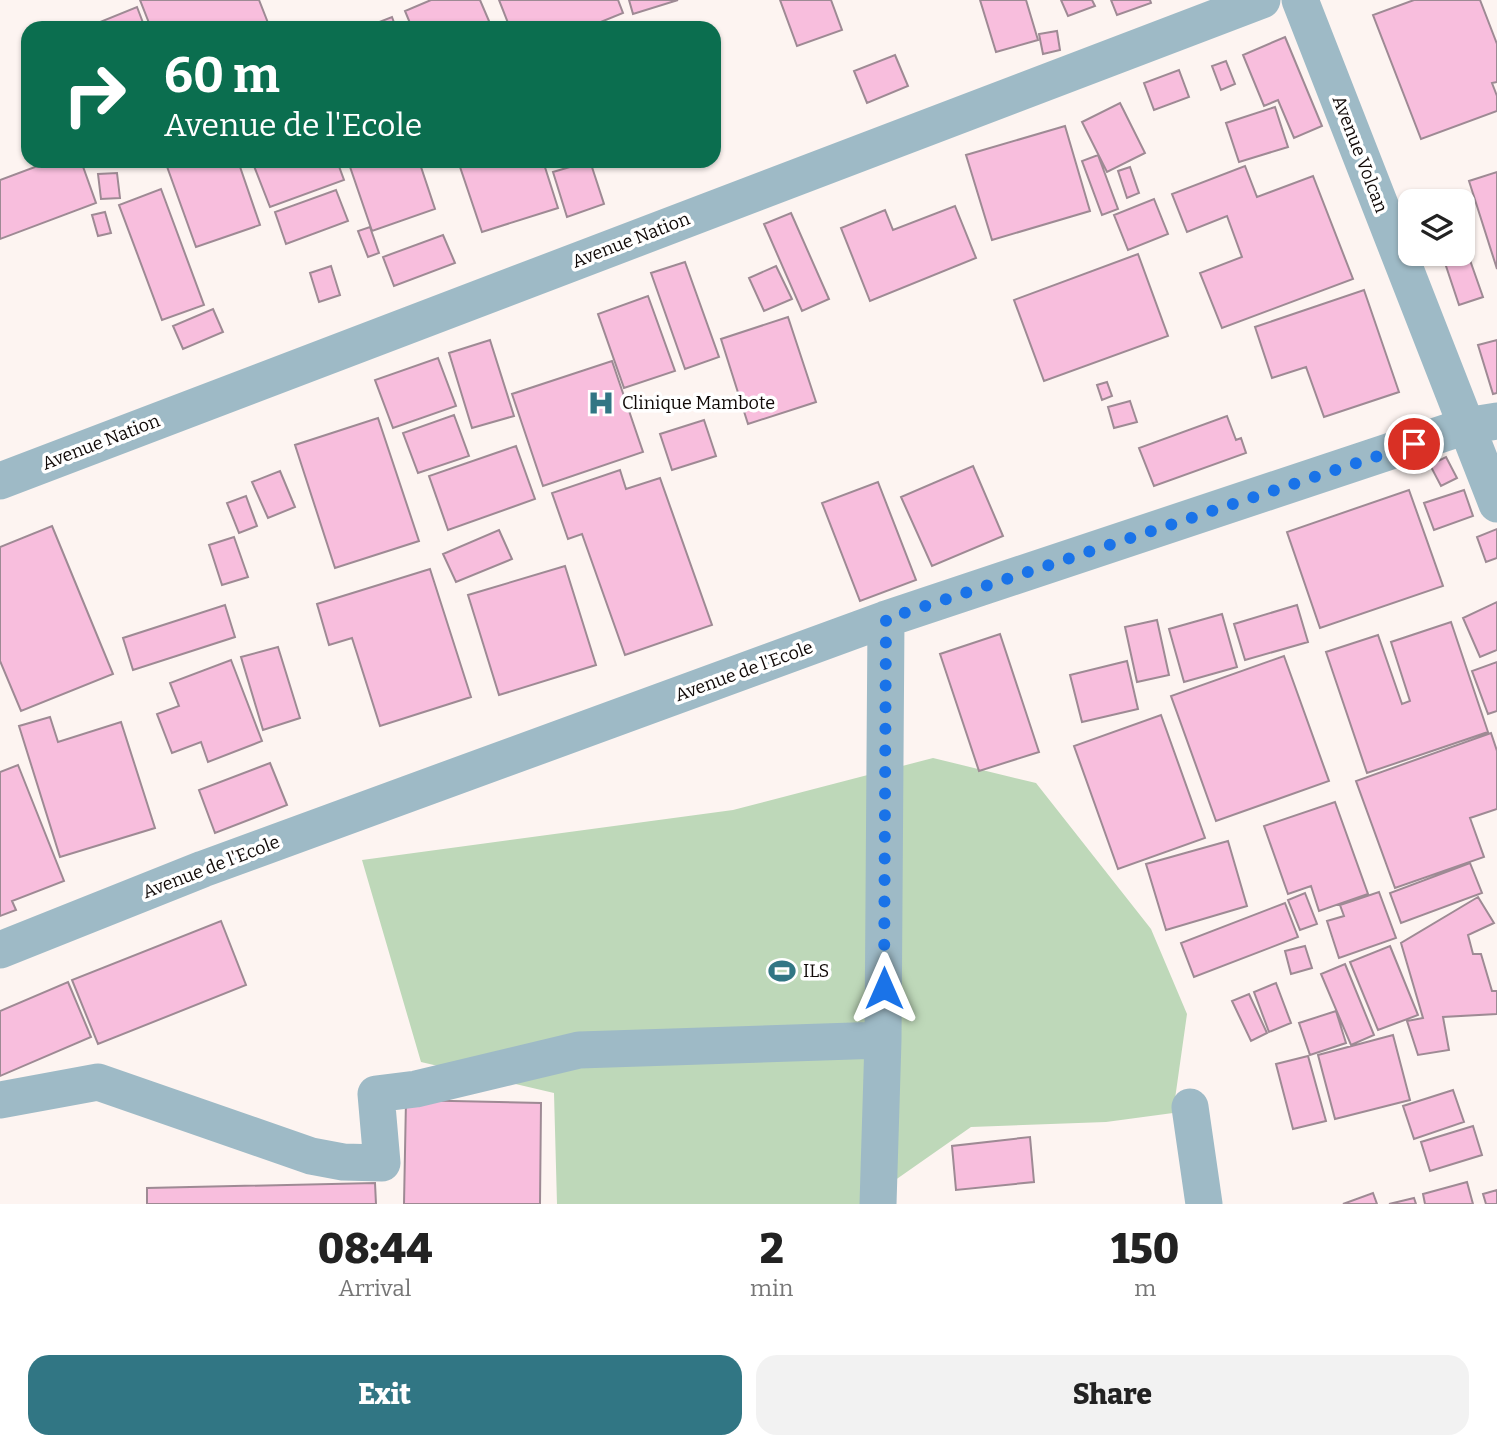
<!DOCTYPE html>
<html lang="en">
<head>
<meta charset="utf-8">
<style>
  :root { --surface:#fff; --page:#f2f2f2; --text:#222; --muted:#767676; --accent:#317684 }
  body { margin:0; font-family:Bitter,serif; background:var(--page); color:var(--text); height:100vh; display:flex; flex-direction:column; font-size:26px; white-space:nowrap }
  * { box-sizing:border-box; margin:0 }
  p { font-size:23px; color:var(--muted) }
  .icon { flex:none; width:38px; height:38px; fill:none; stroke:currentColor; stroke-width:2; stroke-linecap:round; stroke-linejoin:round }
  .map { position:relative; height:1204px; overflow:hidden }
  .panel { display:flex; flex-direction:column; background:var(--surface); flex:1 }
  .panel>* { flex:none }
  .top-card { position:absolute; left:21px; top:21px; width:700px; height:147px; border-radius:21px; box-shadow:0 2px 5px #0004; background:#0b6e4f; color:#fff; overflow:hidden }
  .fabs { position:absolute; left:1398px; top:189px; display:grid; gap:14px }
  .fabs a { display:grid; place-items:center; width:77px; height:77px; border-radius:14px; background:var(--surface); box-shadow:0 2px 5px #0004; font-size:35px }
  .pin { position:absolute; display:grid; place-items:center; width:60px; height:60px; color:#fff; margin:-30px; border:4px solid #fff; border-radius:50%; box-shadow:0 2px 7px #0007 }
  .me { position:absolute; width:77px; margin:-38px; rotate:0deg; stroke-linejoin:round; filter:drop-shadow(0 0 5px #0008) }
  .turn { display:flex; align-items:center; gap:24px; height:147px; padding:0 28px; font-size:32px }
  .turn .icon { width:91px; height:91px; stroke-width:2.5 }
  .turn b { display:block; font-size:49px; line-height:60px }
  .eta { display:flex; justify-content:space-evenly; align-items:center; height:119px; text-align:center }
  .eta b { font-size:42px; font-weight:800; line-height:49px }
  .button { display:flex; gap:14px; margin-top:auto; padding:14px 28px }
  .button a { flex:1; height:80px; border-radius:21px; background:var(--accent); color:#fff; font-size:28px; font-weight:800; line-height:80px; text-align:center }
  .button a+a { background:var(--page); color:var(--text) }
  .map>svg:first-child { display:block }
</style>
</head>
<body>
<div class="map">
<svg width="1497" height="1204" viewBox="0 0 1497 1204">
  <rect width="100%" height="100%" fill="#fdf4f1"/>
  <path fill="#bed8b9" d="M 933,758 L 1036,783 L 1151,929 L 1187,1014 L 1173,1113 L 1106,1122 L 971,1127 L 861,1204 L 557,1204 L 554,1093 L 421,1062 L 362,860 L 733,810 Z"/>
  <path fill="#f8bedd" stroke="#9e8a94" stroke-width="2" d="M 140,0 L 259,0 L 270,28 L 170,28 L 169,25 L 162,28 L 151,28 Z
    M 431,0 L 480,0 L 492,28 L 412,28 L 405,11 Z
    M 499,0 L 618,0 L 623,13 L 586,28 L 510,28 Z
    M 629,0 L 678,0 L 633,14 Z
    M 780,0 L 831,0 L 842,30 L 797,46 Z
    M 980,0 L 1026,0 L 1038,40 L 996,52 Z
    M 1061,0 L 1092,0 L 1095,6 L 1068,16 Z
    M 1111,0 L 1150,0 L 1151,3 L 1117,15 Z
    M 1414,0 L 1480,0 L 1497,44 L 1497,82 L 1492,83 L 1497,96 L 1497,111 L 1421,139 L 1373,15 Z
    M 137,7 L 145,28 L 102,28 L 100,22 Z
    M 392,17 L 396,28 L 364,28 Z
    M 1057,31 L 1060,50 L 1043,54 L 1039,34 Z
    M 1285,37 L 1322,126 L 1294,138 L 1278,100 L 1264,106 L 1243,55 Z
    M 895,55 L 908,86 L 867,103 L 854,71 Z
    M 1226,61 L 1235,84 L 1221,90 L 1212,66 Z
    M 1179,70 L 1189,97 L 1154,110 L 1144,83 Z
    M 1120,103 L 1145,153 L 1107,172 L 1082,122 Z
    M 1275,107 L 1288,147 L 1239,162 L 1226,123 Z
    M 1065,126 L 1090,211 L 992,240 L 966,155 Z
    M 1098,155 L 1118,209 L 1102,215 L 1082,161 Z
    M 51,161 L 81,161 L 96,203 L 0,239 L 0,180 Z
    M 165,161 L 238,161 L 260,225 L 196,247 Z
    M 252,161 L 337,161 L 344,180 L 270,207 Z
    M 348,161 L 419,161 L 435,209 L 372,231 Z
    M 458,161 L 543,161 L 558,208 L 482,232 Z
    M 590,161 L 604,204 L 567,217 L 553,172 Z
    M 1245,166 L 1257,197 L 1313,176 L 1353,279 L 1222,328 L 1200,273 L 1242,257 L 1227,216 L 1187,232 L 1172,194 Z
    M 1130,167 L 1139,193 L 1127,198 L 1118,171 Z
    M 1497,172 L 1497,269 L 1469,181 Z
    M 117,173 L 120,198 L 101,199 L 98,174 Z
    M 161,189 L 204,305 L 162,320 L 119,205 Z
    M 336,190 L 348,221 L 286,244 L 275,212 Z
    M 1154,199 L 1168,234 L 1128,250 L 1114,215 Z
    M 955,206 L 976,258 L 870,301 L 841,228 L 885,210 L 893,230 Z
    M 105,212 L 111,233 L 98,236 L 92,215 Z
    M 791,213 L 829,299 L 802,311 L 764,224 Z
    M 370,227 L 379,253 L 368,257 L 358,231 Z
    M 443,235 L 455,263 L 394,286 L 383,257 Z
    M 1463,246 L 1465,246 L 1483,297 L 1459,305 L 1442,254 L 1463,254 Z
    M 1138,254 L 1168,336 L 1044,381 L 1014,300 Z
    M 685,262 L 719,357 L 685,369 L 651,273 Z
    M 331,266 L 340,295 L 319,302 L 310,273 Z
    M 776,266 L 792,299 L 764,311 L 749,278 Z
    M 1364,290 L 1399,392 L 1324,417 L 1306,367 L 1272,378 L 1255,327 Z
    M 648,296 L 675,371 L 624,388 L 598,314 Z
    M 213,309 L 223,332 L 183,349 L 173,326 Z
    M 788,317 L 816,402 L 748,424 L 721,339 Z
    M 490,340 L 514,416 L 472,428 L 449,353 Z
    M 1497,340 L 1497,393 L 1493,394 L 1478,345 Z
    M 438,358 L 456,406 L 393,428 L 375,380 Z
    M 612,361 L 643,452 L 543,486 L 512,394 Z
    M 1107,382 L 1112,396 L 1102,400 L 1097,385 Z
    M 1130,401 L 1137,422 L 1114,428 L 1108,407 Z
    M 454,415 L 469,456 L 418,473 L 403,433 Z
    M 1227,416 L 1236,440 L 1241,438 L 1246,453 L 1154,486 L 1139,448 Z
    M 378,418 L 419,541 L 335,568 L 295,445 Z
    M 704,420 L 716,456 L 672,470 L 660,434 Z
    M 516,446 L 535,499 L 448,530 L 429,476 Z
    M 1446,457 L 1457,478 L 1441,486 L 1430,465 Z
    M 973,466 L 1003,536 L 932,566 L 901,497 Z
    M 620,470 L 626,489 L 660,478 L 712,625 L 625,655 L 582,534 L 568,539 L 552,493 Z
    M 280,471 L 295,507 L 268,518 L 252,482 Z
    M 878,482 L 916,580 L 860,601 L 822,503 Z
    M 1409,490 L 1443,586 L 1320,628 L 1287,532 Z
    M 1464,490 L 1473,516 L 1434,530 L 1424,503 Z
    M 246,496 L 257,526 L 239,533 L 227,503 Z
    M 52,526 L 113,674 L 21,711 L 0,661 L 0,547 Z
    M 1497,529 L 1497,558 L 1486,562 L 1477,537 Z
    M 499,530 L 512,559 L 456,582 L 443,554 Z
    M 234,537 L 248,577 L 222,585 L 209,545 Z
    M 565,566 L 596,665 L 499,695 L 468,595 Z
    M 430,569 L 471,697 L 380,726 L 352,638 L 329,645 L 317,604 Z
    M 1497,602 L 1497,650 L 1480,657 L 1463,618 Z
    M 225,605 L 235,637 L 133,670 L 123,638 Z
    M 1297,605 L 1308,642 L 1245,660 L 1234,624 Z
    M 1222,614 L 1237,667 L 1184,682 L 1169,629 Z
    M 1157,620 L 1169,675 L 1137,682 L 1125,627 Z
    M 1451,622 L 1488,732 L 1367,773 L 1326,652 L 1378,635 L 1402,704 L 1410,701 L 1391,642 Z
    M 1000,634 L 1039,752 L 979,771 L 940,654 Z
    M 278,647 L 300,718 L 263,730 L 241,657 Z
    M 1284,656 L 1329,781 L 1216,821 L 1171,696 Z
    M 231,660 L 262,741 L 208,762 L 201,742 L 172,753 L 157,714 L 179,706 L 170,683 Z
    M 1127,661 L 1138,709 L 1082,722 L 1070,675 Z
    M 1497,662 L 1497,711 L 1488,714 L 1472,671 Z
    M 1161,715 L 1205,838 L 1118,869 L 1074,746 Z
    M 50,717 L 58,742 L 121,722 L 155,828 L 60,857 L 19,726 Z
    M 1491,733 L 1497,751 L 1497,809 L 1470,818 L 1484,857 L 1395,888 L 1356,781 Z
    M 270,763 L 287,805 L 215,833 L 199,790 Z
    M 18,765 L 64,881 L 12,901 L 16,910 L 0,916 L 0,772 Z
    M 1335,802 L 1368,894 L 1319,911 L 1311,886 L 1288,894 L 1264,826 Z
    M 1228,841 L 1247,906 L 1166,930 L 1146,864 Z
    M 1470,863 L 1482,893 L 1401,923 L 1390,893 Z
    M 1379,892 L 1396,938 L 1339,958 L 1327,921 L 1344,916 L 1340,905 Z
    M 1305,893 L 1317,924 L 1300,930 L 1288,900 Z
    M 1478,897 L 1494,923 L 1468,935 L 1473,954 L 1481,954 L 1492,991 L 1497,991 L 1497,1014 L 1443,1017 L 1449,1050 L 1418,1055 L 1407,1021 L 1423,1018 L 1401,943 Z
    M 1285,903 L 1298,937 L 1194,977 L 1181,943 Z
    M 221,921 L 246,985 L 98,1044 L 72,980 Z
    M 1305,946 L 1312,968 L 1291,974 L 1285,951 Z
    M 1390,946 L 1418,1015 L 1378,1030 L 1350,962 Z
    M 1345,964 L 1374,1035 L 1351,1045 L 1321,974 Z
    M 68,982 L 91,1037 L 0,1076 L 0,1011 Z
    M 1276,983 L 1291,1023 L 1269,1032 L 1254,992 Z
    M 1249,994 L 1267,1033 L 1251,1041 L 1232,1001 Z
    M 1336,1011 L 1346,1043 L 1310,1055 L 1299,1023 Z
    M 1393,1035 L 1410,1100 L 1335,1119 L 1318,1055 Z
    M 1308,1056 L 1326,1121 L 1293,1129 L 1276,1064 Z
    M 1453,1090 L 1464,1122 L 1414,1139 L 1403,1106 Z
    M 406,1100 L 541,1103 L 540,1204 L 404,1204 Z
    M 1473,1126 L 1482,1155 L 1430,1171 L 1421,1142 Z
    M 1030,1137 L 1034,1182 L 956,1190 L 952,1146 Z
    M 1467,1182 L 1473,1204 L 1425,1204 L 1423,1194 Z
    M 375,1183 L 376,1204 L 147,1204 L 147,1188 Z
    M 1497,1190 L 1497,1204 L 1486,1204 L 1483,1194 Z
    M 1373,1193 L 1377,1204 L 1343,1204 Z
    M 1414,1198 L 1416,1204 L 1389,1204 Z"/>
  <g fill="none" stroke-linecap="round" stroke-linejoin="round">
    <path stroke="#9ebac6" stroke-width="37" d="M 1300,0 L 1497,504
      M 0,481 L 1262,0
      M 0,950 L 203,869 L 886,619 L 1466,426 L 1497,421
      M 0,1100 L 98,1082 L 311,1156 L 343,1162 L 382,1163 L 376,1094 L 416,1089 L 579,1050 L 883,1040
      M 1190,1107 L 1204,1204
      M 878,1204 L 883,1040 L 886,619"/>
  </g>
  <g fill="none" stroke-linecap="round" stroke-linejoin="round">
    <path stroke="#1a73e8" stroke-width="12" stroke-dasharray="0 21.6" d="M 884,988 L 886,619 L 1414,444"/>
  </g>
  <defs>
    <g id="hospital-bare" transform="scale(2.1)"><path d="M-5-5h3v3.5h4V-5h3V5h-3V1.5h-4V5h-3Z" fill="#317684" stroke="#fff" stroke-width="2.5" paint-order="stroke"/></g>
    <g id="stadium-bare" transform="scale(2.1)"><path d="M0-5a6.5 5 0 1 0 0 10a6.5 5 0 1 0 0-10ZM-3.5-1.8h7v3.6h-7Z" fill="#317684" stroke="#fff" stroke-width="2.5" paint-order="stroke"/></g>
  </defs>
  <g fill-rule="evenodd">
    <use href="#hospital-bare" x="601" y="403"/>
    <use href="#stadium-bare" x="782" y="971"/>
  </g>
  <g text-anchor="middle" stroke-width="7" stroke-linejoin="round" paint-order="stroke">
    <g font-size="18" fill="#100907" stroke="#fff">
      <text transform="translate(1360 154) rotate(69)" y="6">Avenue Volcan</text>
      <text transform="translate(631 240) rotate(-21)" y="6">Avenue Nation</text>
      <text transform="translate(101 442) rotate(-21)" y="6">Avenue Nation</text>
      <text transform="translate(744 671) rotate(-20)" y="6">Avenue de l'Ecole</text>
      <text transform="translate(211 867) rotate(-21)" y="6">Avenue de l'Ecole</text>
    </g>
    <g font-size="18" fill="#100907" stroke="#fff" text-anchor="start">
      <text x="622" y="409">Clinique Mambote</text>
      <text x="803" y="977">ILS</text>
    </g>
  </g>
</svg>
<div class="fabs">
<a><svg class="icon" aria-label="layers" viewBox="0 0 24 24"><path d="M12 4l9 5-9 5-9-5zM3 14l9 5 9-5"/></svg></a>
</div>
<div class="pin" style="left:1414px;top:444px;background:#d93025"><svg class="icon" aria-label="arrive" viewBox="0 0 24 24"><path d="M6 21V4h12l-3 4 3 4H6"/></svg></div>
<svg class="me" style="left:884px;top:988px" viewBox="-20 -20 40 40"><path d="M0-17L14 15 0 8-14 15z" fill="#1a73e8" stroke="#fff" stroke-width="4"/></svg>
<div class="top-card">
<div class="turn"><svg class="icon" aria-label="right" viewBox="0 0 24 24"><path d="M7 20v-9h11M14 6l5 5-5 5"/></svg><div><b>60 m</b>Avenue de l'Ecole</div></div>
</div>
</div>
<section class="panel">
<div class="eta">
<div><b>08:44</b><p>Arrival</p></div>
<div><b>2</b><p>min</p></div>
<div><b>150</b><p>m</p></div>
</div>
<div class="button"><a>Exit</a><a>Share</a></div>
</section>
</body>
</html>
